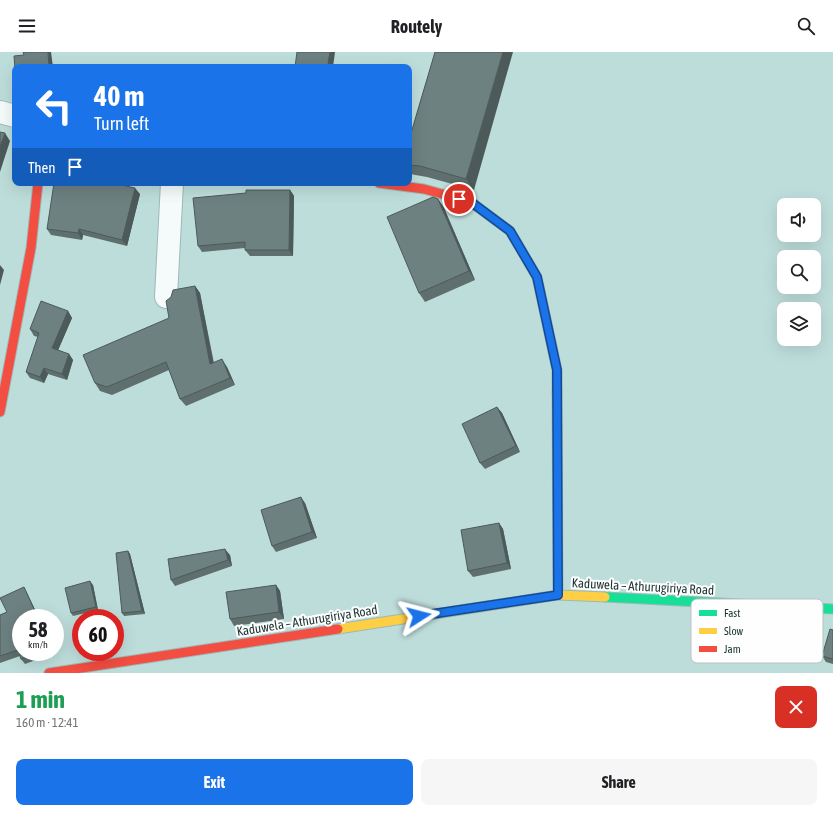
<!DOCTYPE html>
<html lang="en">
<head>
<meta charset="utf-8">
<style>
  :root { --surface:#fff; --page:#f6f6f6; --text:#202124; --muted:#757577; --accent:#1a73e8 }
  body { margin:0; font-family:"Asap Condensed",sans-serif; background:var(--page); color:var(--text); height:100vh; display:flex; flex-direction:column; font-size:15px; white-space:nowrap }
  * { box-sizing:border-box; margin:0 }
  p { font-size:13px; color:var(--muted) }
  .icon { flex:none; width:22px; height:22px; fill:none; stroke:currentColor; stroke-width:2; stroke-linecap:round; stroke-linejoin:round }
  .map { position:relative; height:621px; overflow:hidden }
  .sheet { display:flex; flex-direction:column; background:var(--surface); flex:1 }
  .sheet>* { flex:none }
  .hud { position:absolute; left:12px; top:12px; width:400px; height:122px; border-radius:8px; box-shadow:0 4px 16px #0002; background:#1a73e8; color:#fff; overflow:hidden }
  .tools { position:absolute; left:777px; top:146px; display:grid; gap:8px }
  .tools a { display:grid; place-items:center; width:44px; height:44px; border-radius:8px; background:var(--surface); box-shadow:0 4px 16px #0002; font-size:20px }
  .speed { position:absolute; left:12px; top:557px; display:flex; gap:8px; font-size:20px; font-weight:700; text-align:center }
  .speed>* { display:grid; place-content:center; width:52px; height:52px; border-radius:50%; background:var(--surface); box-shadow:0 4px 16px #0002; line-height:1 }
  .speed small { font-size:10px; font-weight:400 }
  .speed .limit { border:6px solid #d22; background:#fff; color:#111 }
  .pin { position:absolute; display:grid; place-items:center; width:34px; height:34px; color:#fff; margin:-17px; border:2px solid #fff; border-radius:50%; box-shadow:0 1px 4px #0007 }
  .me { position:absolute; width:44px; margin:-22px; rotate:81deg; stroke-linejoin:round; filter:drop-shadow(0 0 3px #0008) }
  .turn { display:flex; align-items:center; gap:14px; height:84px; padding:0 16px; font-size:18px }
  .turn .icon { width:52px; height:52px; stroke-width:2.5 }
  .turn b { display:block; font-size:28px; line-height:34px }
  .then { display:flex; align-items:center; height:38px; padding:0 16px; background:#0003; gap:8px; font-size:15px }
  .round { display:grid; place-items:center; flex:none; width:42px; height:42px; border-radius:8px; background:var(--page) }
  .headline { display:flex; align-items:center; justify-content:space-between; height:68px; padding:0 16px }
  h1 { font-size:24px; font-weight:700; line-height:30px; color:#1e9e55 }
  .primary-button { display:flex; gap:8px; margin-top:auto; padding:8px 16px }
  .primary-button a { flex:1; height:46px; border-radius:8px; background:var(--accent); color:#fff; font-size:16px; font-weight:700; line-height:46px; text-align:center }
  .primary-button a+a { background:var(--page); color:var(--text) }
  header { display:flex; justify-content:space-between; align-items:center; height:52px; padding:0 16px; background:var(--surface); font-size:18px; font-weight:700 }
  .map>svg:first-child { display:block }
</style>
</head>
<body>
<header><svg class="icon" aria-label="menu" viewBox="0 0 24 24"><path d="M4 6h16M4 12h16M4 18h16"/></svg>Routely<svg class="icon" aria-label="search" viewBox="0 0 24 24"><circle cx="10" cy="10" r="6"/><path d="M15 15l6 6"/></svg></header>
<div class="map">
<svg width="833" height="621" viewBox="0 0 833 621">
  <rect width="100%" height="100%" fill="#bddddb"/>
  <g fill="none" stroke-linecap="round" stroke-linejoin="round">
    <g stroke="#9eb8b6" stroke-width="24">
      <path id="street" d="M 0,60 L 15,64
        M 166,245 L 172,131"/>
    </g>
    <g stroke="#9eb8b6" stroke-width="11">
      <path id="fast" d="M 605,545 L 833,557"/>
    </g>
    <g stroke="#9eb8b6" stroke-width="11">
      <path id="slow" d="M 557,340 L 558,543
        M 338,577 L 558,543 L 605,545"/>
    </g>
    <g stroke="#9eb8b6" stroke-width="11">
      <path id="jam" d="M 379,131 L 424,137 L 471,150 L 510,179 L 537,225 L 557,318 L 557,340
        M 0,360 L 31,196 L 38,131
        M 49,621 L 338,577"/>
    </g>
    <use href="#street" stroke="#f5fafa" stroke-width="22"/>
    <use href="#fast" stroke="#16e098" stroke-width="9"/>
    <use href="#slow" stroke="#ffcf43" stroke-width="9"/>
    <use href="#jam" stroke="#f24e42" stroke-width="9"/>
  </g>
  <path fill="#5e6f6e" d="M 435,0 L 474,138 L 427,125 L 410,122 L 409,122 L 409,88 Z
    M 290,138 L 294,144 L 293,204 L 250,204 L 245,198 L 245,196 L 202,200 L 198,194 Z
    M 140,142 L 127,194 L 83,183 L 82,188 L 51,183 L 47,177 Z
    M 438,147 L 444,156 L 475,228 L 425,250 L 419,241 Z
    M 195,234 L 200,241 L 214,311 L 227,315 L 235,333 L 186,354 L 180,347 L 169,318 L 112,343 L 100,339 L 95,331 L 169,266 Z
    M 68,259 L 72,266 L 58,298 L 69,302 L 73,308 L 67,328 L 48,322 L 44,331 L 30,326 L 26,320 L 38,285 L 34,284 L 30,277 Z
    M 497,355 L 502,361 L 520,400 L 485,417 L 480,411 Z
    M 305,451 L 317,486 L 276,500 L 272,494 Z
    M 499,471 L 503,477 L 511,517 L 473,525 L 468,519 Z
    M 128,499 L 130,502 L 145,562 L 124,564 L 122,561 Z
    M 230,503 L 232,514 L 175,534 L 171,528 Z
    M 93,533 L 98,558 L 73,564 L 71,561 Z
    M 276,533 L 280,539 L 284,567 L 234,574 L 230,567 Z
    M 24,535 L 27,541 L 39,566 L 21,566 L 21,600 L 55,600 L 55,601 L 25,612 L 21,607 L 20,604 L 0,611 L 0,563 L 7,560 Z
    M 833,578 L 833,612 L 826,610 L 822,604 Z"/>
  <path fill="#4c5a5a" d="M 48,0 L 51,0 L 53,15 L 49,15 Z
    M 330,0 L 335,0 L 333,15 L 330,15 L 328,11 Z
    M 503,0 L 513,0 L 474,138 L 466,127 Z
    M 5,81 L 10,89 L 0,120 L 0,95 Z
    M 135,136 L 140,142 L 127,194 L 122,188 Z
    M 290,138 L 294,144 L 293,204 L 289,198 Z
    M 438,147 L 444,156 L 475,228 L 469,219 Z
    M 79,177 L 83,183 L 82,188 L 78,181 Z
    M 0,213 L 4,218 L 0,233 Z
    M 195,234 L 200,241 L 215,320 L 210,312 Z
    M 68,259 L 72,266 L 56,303 L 52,296 Z
    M 69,302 L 73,308 L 67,328 L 62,322 Z
    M 222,307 L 227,315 L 235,333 L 230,326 Z
    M 44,316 L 48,322 L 44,331 L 40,325 Z
    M 497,355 L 502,361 L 520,400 L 516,394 Z
    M 301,445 L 305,451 L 317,486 L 312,480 Z
    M 499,471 L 503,477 L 511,517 L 507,511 Z
    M 225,497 L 230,503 L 232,514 L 228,508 Z
    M 128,499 L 130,502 L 145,562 L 142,559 Z
    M 90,529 L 93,533 L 98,558 L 96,555 Z
    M 276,533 L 280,539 L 284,567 L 279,560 Z
    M 24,535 L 27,541 L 39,566 L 38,566 Z"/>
  <path fill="#6d8180" stroke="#4c5a5a" d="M 23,0 L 48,0 L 49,15 L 15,15 L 15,17 L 14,4 L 24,3 Z
    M 297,0 L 330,0 L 328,11 L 330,12 L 330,15 L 295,15 Z
    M 435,0 L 503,0 L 466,127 L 420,114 L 409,113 L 409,88 Z
    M 0,80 L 5,81 L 0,95 Z
    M 54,131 L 113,131 L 135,136 L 122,188 L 79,177 L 78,181 L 47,177 Z
    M 246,138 L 290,138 L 289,198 L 245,198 L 245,190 L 198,194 L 193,146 L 246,141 Z
    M 433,145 L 438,147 L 469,219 L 419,241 L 387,165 Z
    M 195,234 L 210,312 L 222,307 L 230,326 L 180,347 L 166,310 L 107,335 L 95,331 L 83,303 L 169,266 L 166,249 L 171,245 L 173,238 Z
    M 41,249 L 68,259 L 52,296 L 69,302 L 62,322 L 44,316 L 40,325 L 26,320 L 39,281 L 30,277 Z
    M 497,355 L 516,394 L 480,411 L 462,372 Z
    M 301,445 L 312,480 L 272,494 L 261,458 Z
    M 499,471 L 507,511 L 468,519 L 461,478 Z
    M 225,497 L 228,508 L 171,528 L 168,507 Z
    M 128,499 L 142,559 L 122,561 L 116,501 Z
    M 90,529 L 96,555 L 71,561 L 65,536 Z
    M 276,533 L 279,560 L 230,567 L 226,540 Z
    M 24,535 L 38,566 L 21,566 L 21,600 L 39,600 L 21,607 L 18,598 L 0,604 L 0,563 L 7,560 L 0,546 Z
    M 830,577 L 833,578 L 833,607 L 822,604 Z"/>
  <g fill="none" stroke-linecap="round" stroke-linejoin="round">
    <g stroke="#114b97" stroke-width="10">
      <path id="route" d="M 419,564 L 558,543 L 557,318 L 537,225 L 510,179 L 471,150 L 459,147"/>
    </g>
    <use href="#route" stroke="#1a73e8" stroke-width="7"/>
  </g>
  <g text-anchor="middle" stroke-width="4" stroke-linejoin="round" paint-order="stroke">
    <g font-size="13" fill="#1b3331" stroke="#fefefe">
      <text transform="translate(643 534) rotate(3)" y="5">Kaduwela – Athurugiriya Road</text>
      <text transform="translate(307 568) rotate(-9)" y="5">Kaduwela – Athurugiriya Road</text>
    </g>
  </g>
  <rect x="691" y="547" width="132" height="64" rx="6" fill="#fefefe" stroke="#bac1c0" stroke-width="1"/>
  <rect x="699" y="558" width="18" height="6" fill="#16e098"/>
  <rect x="699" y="576" width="18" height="6" fill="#ffcf43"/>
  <rect x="699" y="594" width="18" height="6" fill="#f24e42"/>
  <g font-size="11" fill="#1b3331">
    <text x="724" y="565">Fast</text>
    <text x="724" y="583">Slow</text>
    <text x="724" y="601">Jam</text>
  </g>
</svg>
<div class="tools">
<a><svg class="icon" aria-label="sound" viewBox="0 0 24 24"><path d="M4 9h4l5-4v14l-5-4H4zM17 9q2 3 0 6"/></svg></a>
<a><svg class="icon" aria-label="search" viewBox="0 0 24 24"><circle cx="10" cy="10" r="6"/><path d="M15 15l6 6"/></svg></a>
<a><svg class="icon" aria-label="layers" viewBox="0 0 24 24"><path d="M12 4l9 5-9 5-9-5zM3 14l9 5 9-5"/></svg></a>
</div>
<div class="speed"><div>58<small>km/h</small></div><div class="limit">60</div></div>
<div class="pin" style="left:459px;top:147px;background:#d93025"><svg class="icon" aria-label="arrive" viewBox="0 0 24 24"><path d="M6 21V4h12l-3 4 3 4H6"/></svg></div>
<svg class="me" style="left:419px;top:564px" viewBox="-20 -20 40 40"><path d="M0-17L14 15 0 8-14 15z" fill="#1a73e8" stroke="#fff" stroke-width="4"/></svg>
<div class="hud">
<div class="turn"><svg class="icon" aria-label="left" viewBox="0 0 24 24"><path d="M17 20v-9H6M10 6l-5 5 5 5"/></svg><div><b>40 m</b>Turn left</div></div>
<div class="then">Then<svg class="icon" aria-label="arrive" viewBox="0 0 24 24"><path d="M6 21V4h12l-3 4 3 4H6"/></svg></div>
</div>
</div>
<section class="sheet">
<div class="headline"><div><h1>1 min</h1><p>160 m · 12:41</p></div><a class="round" style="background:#d93025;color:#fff"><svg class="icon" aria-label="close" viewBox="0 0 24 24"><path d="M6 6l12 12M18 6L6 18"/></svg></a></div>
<div class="primary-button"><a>Exit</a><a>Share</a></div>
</section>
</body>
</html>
